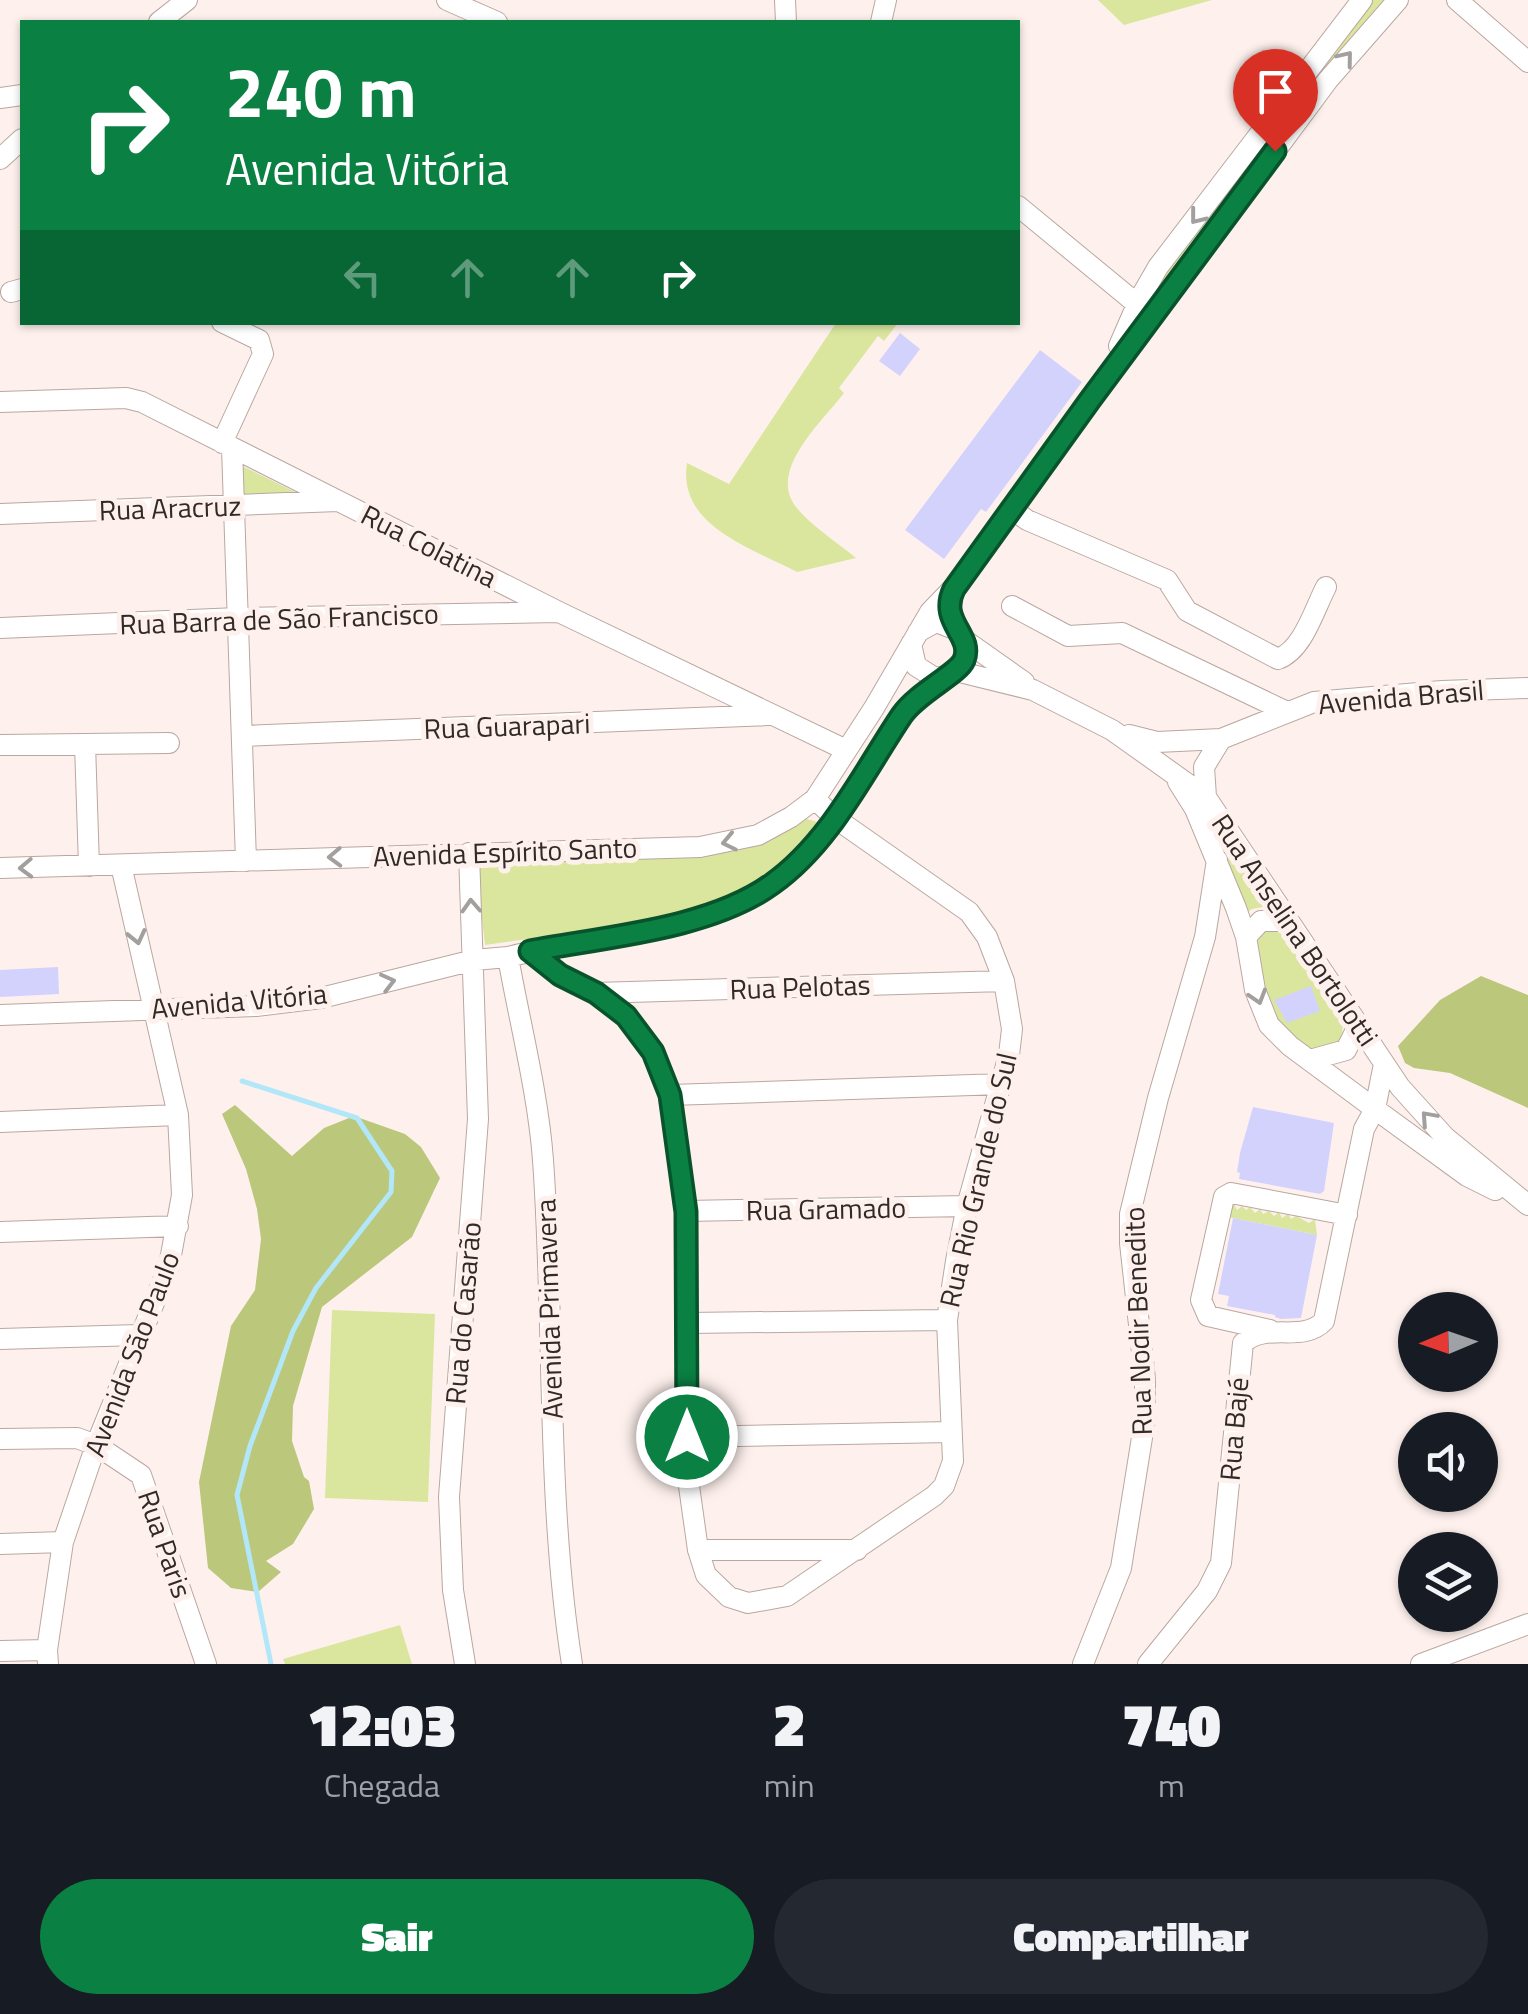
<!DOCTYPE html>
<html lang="pt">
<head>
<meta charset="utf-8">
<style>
  :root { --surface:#171b24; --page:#242831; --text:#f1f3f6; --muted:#9ea1a6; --accent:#0b8043 }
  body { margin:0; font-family:"Titillium Web",sans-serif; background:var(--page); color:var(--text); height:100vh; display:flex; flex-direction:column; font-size:38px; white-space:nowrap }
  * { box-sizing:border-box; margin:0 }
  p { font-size:32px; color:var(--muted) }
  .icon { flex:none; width:55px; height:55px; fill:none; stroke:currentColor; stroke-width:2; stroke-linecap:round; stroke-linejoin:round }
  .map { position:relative; height:1664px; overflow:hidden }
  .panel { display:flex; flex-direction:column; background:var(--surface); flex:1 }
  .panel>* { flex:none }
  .banner { position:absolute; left:20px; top:20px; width:1000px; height:305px; border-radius:0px; box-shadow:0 2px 8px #0004; background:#0b8043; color:#fff; overflow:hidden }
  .needle { width:65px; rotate:268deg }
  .buttons { position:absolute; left:1398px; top:1292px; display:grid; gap:20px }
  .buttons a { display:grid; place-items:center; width:100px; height:100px; border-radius:50%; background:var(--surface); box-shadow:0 2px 8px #0004; font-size:50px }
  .pin { position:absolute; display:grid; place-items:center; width:85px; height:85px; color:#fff; margin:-102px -42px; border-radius:50% 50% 50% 0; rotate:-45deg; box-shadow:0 0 10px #0007 }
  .pin .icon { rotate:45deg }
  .me { position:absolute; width:110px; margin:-55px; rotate:0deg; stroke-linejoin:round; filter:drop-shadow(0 0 8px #0008) }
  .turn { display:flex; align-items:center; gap:35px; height:210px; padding:0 40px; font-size:45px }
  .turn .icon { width:130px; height:130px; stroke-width:2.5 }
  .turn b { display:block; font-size:70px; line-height:85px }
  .lanes { display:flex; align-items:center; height:95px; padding:0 40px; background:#0003; justify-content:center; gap:50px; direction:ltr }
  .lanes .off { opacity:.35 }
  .eta { display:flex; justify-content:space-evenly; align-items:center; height:170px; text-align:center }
  .eta b { font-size:60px; font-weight:800; line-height:70px }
  .cta { display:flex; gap:20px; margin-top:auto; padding:20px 40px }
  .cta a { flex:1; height:115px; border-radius:60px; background:var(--accent); color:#fff; font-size:40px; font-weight:800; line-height:115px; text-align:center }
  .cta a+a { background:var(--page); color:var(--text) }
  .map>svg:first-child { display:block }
</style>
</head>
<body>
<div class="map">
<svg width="1528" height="1664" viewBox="0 0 1528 1664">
  <rect width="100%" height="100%" fill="#fef1ed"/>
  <path fill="#dae69e" d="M 1098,0 L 1212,0 L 1124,25 Z
    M 1368,0 L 1386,0 L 1335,58 L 1148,307 L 1143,303 Z
    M 836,323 L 898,323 L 884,341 L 878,336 L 839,388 L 844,393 C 823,421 767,470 796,507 C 811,526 837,542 856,558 L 797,572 C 752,548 677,526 687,463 L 729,484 Z
    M 238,464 L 301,495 L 240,498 Z
    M 803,818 L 825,824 C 800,851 770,881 735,896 C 662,926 563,933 485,945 L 475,858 L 704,856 L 759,845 Z
    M 1221,837 L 1268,906 L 1252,909 L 1241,917 Z
    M 1279,925 L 1343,1026 L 1341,1040 L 1322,1056 L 1283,1031 L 1265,999 L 1254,934 Z
    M 1233,1202 L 1237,1210 L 1242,1206 L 1246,1210 L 1250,1207 L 1255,1213 L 1260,1209 L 1263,1214 L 1269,1211 L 1274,1216 L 1279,1212 L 1282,1218 L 1288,1214 L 1291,1219 L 1296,1216 L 1309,1223 L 1315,1219 L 1317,1235 L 1228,1217 Z
    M 332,1310 L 435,1314 L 428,1502 L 325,1498 Z
    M 400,1625 L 412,1664 L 285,1664 L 283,1659 Z"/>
  <path fill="#bbc77b" d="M 1481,976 L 1528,995 L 1528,1108 L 1450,1073 L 1414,1068 L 1405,1063 L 1398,1046 L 1440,1000 Z
    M 235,1105 L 292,1156 L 324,1128 L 354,1116 L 405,1134 L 421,1147 L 440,1178 L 412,1237 L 322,1307 L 293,1406 L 292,1441 L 304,1477 L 309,1481 L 314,1509 L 293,1544 L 266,1561 L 281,1572 L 258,1592 L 231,1588 L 208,1568 L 199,1482 L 231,1326 L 255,1290 L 261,1239 L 257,1209 L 246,1169 L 222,1114 Z"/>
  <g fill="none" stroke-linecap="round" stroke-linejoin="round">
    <path stroke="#b2e7f9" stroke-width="5" d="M 242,1081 L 357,1118 L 392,1171 L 391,1192 L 316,1288 L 293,1331 L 250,1446 L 237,1495 L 271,1664"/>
  </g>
  <path fill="#d2d2fd" d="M 900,333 L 920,349 L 900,376 L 879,361 Z
    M 1040,350 L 1082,382 L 986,512 L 981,509 L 944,559 L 905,530 Z
    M 58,967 L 59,994 L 0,997 L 0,970 Z
    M 1311,986 L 1320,1011 L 1287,1023 L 1274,1000 Z
    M 1253,1107 L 1334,1123 L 1324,1191 L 1320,1194 L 1239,1179 L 1240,1173 L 1237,1172 L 1240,1153 Z
    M 1233,1218 L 1317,1235 L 1301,1318 L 1281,1319 L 1275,1317 L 1275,1315 L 1227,1306 L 1229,1296 L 1218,1294 Z"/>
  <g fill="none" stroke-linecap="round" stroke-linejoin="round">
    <g stroke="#baa7a0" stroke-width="22">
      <path id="minor" d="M 447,0 L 497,22
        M 785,0 L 786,22
        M 1457,0 L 1528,62
        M 159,22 L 187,0
        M 881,22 L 886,0
        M 0,98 L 22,95
        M 0,159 L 22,139
        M 1018,206 L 1137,304
        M 11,292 L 22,289
        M 222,322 L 259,340 L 263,354 L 222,443
        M 1119,346 L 1139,300 L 1158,267 L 1362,0
        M 0,402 L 126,398 L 142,402 L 559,612 L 846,750
        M 232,448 L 246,861
        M 1012,509 L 1027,520 L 1167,580 L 1187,611 L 1278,659 C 1303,650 1314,610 1326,587
        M 0,514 L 338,501
        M 1012,606 L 1068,636 L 1122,633 L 1285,711
        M 0,628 L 238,618 L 557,612
        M 963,639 L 1024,682
        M 911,644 L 916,666 L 935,678 C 962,675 973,653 957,630 L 936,622 L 918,632
        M 956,671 L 1033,690 L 1112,730 L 1206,797 L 1400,1087 L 1445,1137 L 1528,1205
        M 1129,735 L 1157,742 L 1221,739 L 1314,702 L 1442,691 L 1528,688
        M 242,736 L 769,715
        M 85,744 L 89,866
        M 0,745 L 169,743
        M 1178,782 L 1195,809 L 1236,908 L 1246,937 L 1255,990 L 1269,1025 L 1290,1046 L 1375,1109 L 1467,1176 L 1495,1190
        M 1206,797 L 1204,767 L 1221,739
        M 0,868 L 700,847 L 758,835 L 791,817 L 815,799 L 874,708 L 930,612 L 961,580 L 1090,400 L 1328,80 L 1398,0
        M 1246,937 L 1261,921 L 1288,921
        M 530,951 L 560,975 L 596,993 L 626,1016 L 653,1051 L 670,1095 L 686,1211 L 688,1479 L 698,1550 L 706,1575 L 729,1597 L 748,1603 L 787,1596 L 934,1496 L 944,1486 L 953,1461 L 947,1320 L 956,1261 L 967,1206 L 1009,1055 L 1012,1029 L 1004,981 L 987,937 L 969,912 L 835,818 L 815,799
        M 508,957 C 520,1024 538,1093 543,1160 C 555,1328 546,1498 572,1664
        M 596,993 L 1004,981
        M 0,1015 L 256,1006 L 321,998 L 474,960 L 508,957 C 587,937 709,932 774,882 C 796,865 815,843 832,821 C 872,770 889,715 945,677
        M 1310,1060 L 1346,1050 L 1358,1026
        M 670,1095 L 1002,1084
        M 0,1122 L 178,1115
        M 686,1211 L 967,1206
        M 0,1232 L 178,1226
        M 687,1323 L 947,1320
        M 1270,1330 L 1208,1316 L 1201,1300 L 1224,1197 L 1231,1193 L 1347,1215
        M 0,1339 L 139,1335
        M 687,1437 L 951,1432
        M 0,1439 L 77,1438 L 96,1445 L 141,1475 L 206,1664
        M 0,1544 L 63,1542
        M 698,1550 L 857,1550
        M 0,1651 L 47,1650
        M 48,1664 L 47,1650 L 63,1542 L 96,1445 L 169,1266 L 182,1195 L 178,1115 L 121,865
        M 465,1664 L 453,1590 L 449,1497 L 478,1119 L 469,853
        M 1083,1664 L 1121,1568 L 1145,1419 L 1145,1379 L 1130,1243 L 1130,1214 L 1158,1098 L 1205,937 L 1217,860
        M 1148,1664 L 1207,1591 L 1221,1563 L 1243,1343 C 1267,1321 1302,1344 1324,1321 L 1364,1129 L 1375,1109 L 1384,1064
        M 1421,1664 L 1528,1624"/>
    </g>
    <use href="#minor" stroke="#fff" stroke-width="20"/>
  </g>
  <defs><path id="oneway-chevron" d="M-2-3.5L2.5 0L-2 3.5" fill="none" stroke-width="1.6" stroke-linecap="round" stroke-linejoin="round" transform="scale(2.5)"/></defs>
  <g stroke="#a39f9e">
    <use href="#oneway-chevron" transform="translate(1346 58) rotate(-51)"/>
    <use href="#oneway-chevron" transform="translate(1197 217) rotate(128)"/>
    <use href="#oneway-chevron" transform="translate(729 842) rotate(168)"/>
    <use href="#oneway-chevron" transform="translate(335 857) rotate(178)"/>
    <use href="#oneway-chevron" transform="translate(26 868) rotate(178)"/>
    <use href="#oneway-chevron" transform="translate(471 906) rotate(-93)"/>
    <use href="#oneway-chevron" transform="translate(137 937) rotate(77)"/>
    <use href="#oneway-chevron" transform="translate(388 982) rotate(-14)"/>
    <use href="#oneway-chevron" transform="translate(1258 997) rotate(73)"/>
    <use href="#oneway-chevron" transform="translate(1428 1118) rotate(-132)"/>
  </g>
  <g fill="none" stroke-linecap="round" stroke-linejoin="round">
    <g stroke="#07532c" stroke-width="25">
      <path id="route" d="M 687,1437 L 686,1212 L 670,1095 L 653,1052 L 626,1016 L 596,993 L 560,975 L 530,951 C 605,937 710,929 772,884 C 830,843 863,773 902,715 C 917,693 958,674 964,660 C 974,635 938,622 954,589 L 1090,400 L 1275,151"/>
    </g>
    <use href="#route" stroke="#0b8043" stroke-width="18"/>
  </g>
  <g text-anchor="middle" stroke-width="10" stroke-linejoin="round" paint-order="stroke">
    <g font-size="28" fill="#322a27" stroke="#fef1ed">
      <text transform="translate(170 508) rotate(-2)" y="10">Rua Aracruz</text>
      <text transform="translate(429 546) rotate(27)" y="10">Rua Colatina</text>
      <text transform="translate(279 619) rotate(-2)" y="10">Rua Barra de São Francisco</text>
      <text transform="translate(1401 697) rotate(-5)" y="10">Avenida Brasil</text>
      <text transform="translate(507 726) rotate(-2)" y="10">Rua Guarapari</text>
      <text transform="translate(505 852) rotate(-2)" y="10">Avenida Espírito Santo</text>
      <text transform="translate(1295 930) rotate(56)" y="10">Rua Anselina Bortolotti</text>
      <text transform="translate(800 987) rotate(-2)" y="10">Rua Pelotas</text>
      <text transform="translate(239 1001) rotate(-5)" y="10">Avenida Vitória</text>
      <text transform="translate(978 1180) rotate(-77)" y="10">Rua Rio Grande do Sul</text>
      <text transform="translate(826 1209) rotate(-1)" y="10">Rua Gramado</text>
      <text transform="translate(549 1309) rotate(-92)" y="10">Avenida Primavera</text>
      <text transform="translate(463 1313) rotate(-85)" y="10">Rua do Casarão</text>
      <text transform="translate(1138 1321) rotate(-92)" y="10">Rua Nodir Benedito</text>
      <text transform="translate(132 1354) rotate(-69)" y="10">Avenida São Paulo</text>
      <text transform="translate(1234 1429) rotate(-85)" y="10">Rua Bajé</text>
      <text transform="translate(165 1544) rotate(71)" y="10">Rua Paris</text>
    </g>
  </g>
</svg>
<div class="buttons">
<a><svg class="needle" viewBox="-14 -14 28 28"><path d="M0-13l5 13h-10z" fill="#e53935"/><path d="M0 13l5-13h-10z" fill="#9ea1a6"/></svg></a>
<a><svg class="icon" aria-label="sound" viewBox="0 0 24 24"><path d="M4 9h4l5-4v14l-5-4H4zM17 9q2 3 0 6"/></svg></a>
<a><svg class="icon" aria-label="layers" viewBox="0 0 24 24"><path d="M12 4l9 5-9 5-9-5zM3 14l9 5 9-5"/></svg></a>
</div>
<div class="pin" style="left:1275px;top:151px;background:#d93025"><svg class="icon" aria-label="arrive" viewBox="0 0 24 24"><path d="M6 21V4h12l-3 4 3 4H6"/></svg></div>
<svg class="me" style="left:687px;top:1437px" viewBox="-20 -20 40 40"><circle r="17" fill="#0b8043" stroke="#fff" stroke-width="3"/><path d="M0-11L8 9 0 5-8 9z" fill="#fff"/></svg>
<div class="banner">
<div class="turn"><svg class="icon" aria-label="right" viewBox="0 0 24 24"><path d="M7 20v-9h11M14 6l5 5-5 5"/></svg><div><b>240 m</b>Avenida Vitória</div></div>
<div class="lanes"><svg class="icon off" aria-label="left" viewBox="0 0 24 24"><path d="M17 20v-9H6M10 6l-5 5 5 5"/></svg><svg class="icon off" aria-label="ahead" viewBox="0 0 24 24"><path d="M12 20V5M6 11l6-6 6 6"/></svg><svg class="icon off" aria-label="ahead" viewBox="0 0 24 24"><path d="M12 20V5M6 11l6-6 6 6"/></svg><svg class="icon" aria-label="right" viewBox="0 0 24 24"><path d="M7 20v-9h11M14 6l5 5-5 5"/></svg></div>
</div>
</div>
<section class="panel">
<div class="eta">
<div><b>12:03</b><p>Chegada</p></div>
<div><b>2</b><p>min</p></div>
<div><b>740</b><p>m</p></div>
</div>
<div class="cta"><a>Sair</a><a>Compartilhar</a></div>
</section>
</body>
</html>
